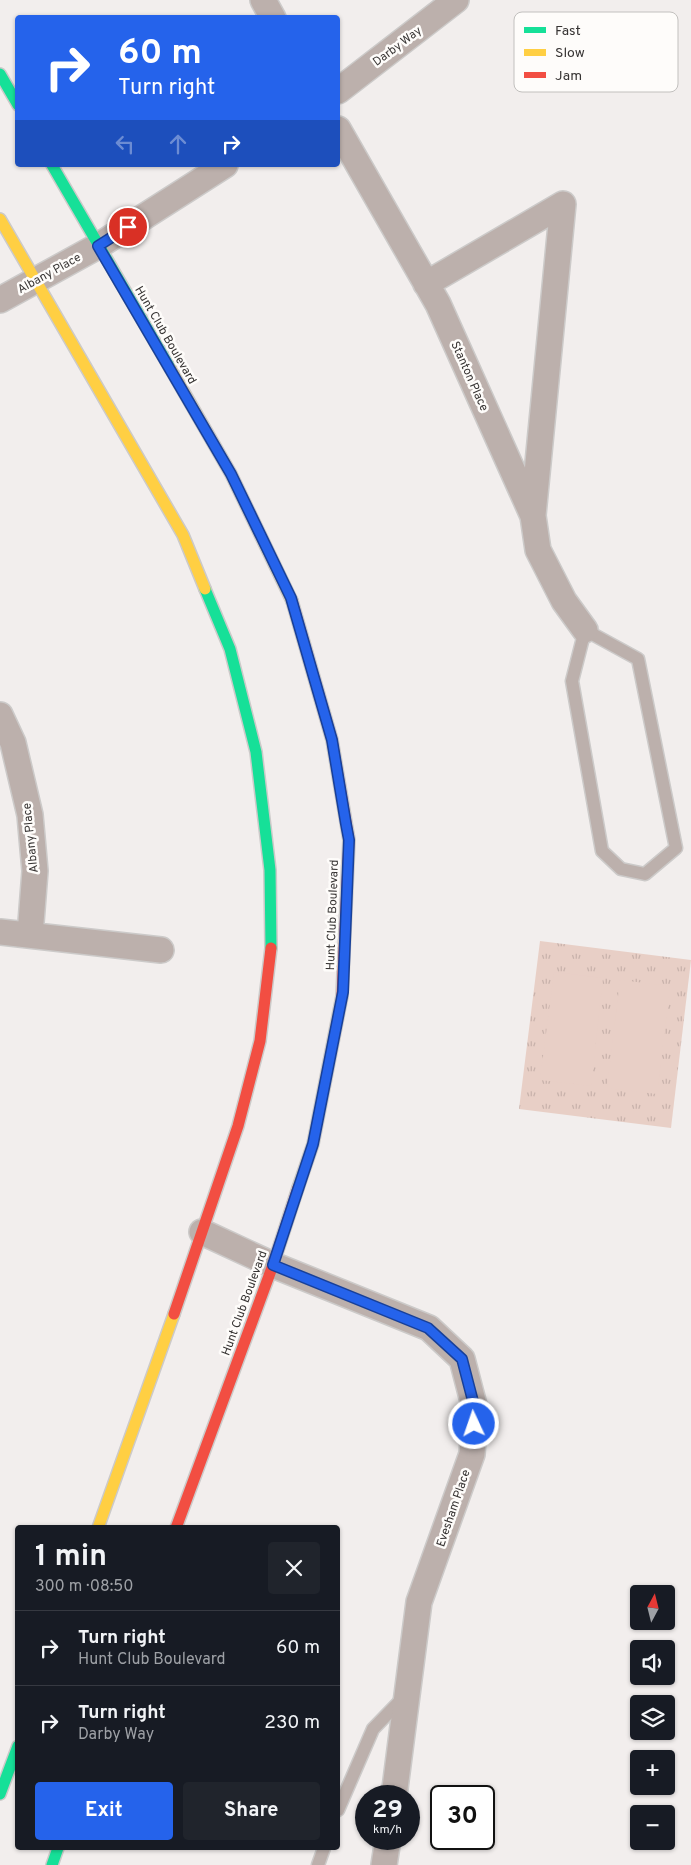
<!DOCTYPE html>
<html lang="en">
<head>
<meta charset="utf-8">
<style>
  :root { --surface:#171b24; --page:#20242c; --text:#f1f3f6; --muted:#9ea1a6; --line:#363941; --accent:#2563eb }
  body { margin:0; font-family:Overpass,sans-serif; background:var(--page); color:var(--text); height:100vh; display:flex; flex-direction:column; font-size:19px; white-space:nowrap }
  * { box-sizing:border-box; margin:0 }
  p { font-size:16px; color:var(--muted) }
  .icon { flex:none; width:28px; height:28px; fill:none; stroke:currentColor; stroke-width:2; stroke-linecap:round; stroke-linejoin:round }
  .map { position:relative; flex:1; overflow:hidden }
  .sheet { position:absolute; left:15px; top:1525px; width:325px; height:325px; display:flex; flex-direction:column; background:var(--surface); border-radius:5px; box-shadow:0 1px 4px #0004 }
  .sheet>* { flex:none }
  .hud { position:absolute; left:15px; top:15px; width:325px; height:152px; border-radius:5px; box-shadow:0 1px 4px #0004; background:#2563eb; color:#fff; overflow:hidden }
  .needle { width:32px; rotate:7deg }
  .tools { position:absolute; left:630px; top:1585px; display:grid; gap:10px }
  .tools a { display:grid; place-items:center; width:45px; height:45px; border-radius:5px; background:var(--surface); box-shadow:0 1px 4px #0004; font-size:25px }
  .speed { position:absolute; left:355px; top:1785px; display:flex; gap:10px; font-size:25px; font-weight:700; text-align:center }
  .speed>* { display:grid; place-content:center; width:65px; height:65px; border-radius:50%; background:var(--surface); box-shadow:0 1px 4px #0004; line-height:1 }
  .speed small { font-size:12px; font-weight:400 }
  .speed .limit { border:2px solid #111; border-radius:8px; background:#fff; color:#111 }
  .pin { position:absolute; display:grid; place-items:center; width:42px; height:42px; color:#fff; margin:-21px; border:2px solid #fff; border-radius:50%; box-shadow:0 1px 5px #0007 }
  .me { position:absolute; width:55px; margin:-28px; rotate:357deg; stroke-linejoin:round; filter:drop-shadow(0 0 4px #0008) }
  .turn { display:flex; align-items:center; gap:18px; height:105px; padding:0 20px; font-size:22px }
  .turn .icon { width:65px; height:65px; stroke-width:2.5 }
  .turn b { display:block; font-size:35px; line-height:42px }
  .lanes { display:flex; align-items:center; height:48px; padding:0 20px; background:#0003; justify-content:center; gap:25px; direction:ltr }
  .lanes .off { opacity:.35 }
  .round { display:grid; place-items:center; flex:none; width:52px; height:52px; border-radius:5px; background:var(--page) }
  .headline { display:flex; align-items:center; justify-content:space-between; height:85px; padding:0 20px }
  h1 { font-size:30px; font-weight:700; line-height:38px }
  .button { display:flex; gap:10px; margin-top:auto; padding:10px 20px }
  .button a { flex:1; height:58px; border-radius:5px; background:var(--accent); color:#fff; font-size:20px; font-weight:700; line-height:58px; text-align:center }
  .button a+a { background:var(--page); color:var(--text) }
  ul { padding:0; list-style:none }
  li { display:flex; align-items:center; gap:15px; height:75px; padding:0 20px; border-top:1px solid var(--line) }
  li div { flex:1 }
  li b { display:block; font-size:19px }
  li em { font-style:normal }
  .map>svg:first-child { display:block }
</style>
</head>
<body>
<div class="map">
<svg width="691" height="1865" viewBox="0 0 691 1865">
  <defs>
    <pattern id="park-tufts" width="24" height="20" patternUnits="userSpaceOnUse" patternTransform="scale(1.25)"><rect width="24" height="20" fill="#e8cfc6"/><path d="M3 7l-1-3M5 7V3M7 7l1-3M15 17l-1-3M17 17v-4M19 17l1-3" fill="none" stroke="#c8b2ab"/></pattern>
  </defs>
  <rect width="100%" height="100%" fill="#f2eeed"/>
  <path fill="url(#park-tufts)" d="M 540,941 L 691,960 L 671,1128 L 519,1109 Z"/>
  <path fill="#e8cfc6" d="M 554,972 L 603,978 L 591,1086 L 540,1080 Z
    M 620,980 L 670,986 L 657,1094 L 607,1088 Z"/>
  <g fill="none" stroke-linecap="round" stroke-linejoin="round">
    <g stroke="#cccac9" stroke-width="15">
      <path id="lane" d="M 585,630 L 638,659 L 676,848 L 645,874 L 621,869 L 602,851 L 572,681 Z
        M 338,1810 L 373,1729 L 404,1697
        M 318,1865 L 324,1848"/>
    </g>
    <g stroke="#cccac9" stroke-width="28">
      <path id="street" d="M 263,0 L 273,18
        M 338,91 L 456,0
        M 338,129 L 438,304 L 533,516 L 538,550 L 564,601 L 585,630
        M 426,284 L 563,204 L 533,515
        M 0,300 L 98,246 L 225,165
        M 0,715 L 13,743 L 30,815 L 35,871 L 30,935
        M 0,932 L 161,950
        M 202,1232 L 273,1265 L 429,1328 L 462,1359 L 475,1409 L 472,1454 L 419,1602 L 394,1796
        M 384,1865 L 388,1839"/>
    </g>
    <g stroke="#cccac9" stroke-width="14">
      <path id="fast" d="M 0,74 L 18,105
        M 52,165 L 170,368
        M 205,589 L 230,649 L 256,752 L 270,870 L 271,948
        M 0,1794 L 18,1746
        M 52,1865 L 58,1848"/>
    </g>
    <g stroke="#cccac9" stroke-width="14">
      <path id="slow" d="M 0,219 L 183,535 L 205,589
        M 170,368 L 231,474 L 292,601
        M 298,1188 L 313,1144 L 342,996
        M 98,1528 L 174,1314"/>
    </g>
    <g stroke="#cccac9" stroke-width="14">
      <path id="jam" d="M 292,601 L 332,740 L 349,840 L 342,996
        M 174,1314 L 238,1126 L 260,1041 L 271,948
        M 176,1528 L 273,1265 L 298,1188"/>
    </g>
    <use href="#lane" stroke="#bcb0ac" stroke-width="12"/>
    <use href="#street" stroke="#bcb0ac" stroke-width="25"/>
    <use href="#fast" stroke="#16e098" stroke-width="11"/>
    <use href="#slow" stroke="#ffcf43" stroke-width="11"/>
    <use href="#jam" stroke="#f24e42" stroke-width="11"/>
  </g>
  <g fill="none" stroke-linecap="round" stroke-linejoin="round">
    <g stroke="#184099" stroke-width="12">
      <path id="route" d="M 128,227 L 98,246 L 231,474 L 291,598 L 332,740 L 346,824 L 349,840 L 343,992 L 313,1144 L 273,1265 L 428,1328 L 462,1359 L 475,1409 L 474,1424"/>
    </g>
    <use href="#route" stroke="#2563eb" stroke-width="9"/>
  </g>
  <g text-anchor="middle" stroke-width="5" stroke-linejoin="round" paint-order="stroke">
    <g font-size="12" fill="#373433" stroke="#fefcfa">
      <text transform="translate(397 46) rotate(-37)" y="4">Darby Way</text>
      <text transform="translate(49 273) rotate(-29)" y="4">Albany Place</text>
      <text transform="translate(166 335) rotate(60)" y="4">Hunt Club Boulevard</text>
      <text transform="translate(470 376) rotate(66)" y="4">Stanton Place</text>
      <text transform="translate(30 838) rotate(-96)" y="4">Albany Place</text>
      <text transform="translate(332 915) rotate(-88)" y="4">Hunt Club Boulevard</text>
      <text transform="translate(244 1303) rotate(-70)" y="4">Hunt Club Boulevard</text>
      <text transform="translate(453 1508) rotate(-71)" y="4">Evesham Place</text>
    </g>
  </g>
  <rect x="514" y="12" width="164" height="80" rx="8" fill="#fefcfa" stroke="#c2c0be" stroke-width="1"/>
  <rect x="524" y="27" width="22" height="6" fill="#16e098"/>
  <rect x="524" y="49" width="22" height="7" fill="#ffcf43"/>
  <rect x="524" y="72" width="22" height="6" fill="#f24e42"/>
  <g font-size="14" fill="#373433">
    <text x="555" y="35">Fast</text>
    <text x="555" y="57">Slow</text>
    <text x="555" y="80">Jam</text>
  </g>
</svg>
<div class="tools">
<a><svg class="needle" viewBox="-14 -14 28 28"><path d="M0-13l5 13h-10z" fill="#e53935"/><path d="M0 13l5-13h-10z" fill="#9ea1a6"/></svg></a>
<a><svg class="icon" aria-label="sound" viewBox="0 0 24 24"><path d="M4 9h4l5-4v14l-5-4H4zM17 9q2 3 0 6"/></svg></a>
<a><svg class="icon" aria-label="layers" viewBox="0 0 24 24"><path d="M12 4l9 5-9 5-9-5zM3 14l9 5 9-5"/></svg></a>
<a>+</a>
<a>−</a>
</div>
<div class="speed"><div>29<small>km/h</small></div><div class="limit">30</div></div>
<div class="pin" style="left:128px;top:227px;background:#d93025"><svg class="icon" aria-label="arrive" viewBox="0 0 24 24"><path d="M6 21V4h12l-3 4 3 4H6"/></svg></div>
<svg class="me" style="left:474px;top:1424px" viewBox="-20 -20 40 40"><circle r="17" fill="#2563eb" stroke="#fff" stroke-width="3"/><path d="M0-11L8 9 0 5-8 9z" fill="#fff"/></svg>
<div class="hud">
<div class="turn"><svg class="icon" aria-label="right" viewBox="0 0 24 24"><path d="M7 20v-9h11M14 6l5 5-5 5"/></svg><div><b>60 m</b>Turn right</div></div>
<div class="lanes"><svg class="icon off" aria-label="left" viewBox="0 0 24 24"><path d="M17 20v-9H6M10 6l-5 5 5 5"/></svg><svg class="icon off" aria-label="ahead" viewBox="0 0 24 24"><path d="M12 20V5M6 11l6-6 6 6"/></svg><svg class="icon" aria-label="right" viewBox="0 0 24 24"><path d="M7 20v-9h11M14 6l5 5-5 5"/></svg></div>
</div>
<section class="sheet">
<div class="headline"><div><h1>1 min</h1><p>300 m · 08:50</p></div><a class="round"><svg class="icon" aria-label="close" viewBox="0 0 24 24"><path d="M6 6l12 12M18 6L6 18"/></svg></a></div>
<ul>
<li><svg class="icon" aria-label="right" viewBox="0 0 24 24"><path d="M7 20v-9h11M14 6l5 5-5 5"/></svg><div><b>Turn right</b><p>Hunt Club Boulevard</p></div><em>60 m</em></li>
<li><svg class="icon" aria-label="right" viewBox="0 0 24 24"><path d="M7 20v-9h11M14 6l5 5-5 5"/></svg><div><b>Turn right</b><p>Darby Way</p></div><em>230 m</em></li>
</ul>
<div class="button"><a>Exit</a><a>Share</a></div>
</section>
</div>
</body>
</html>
